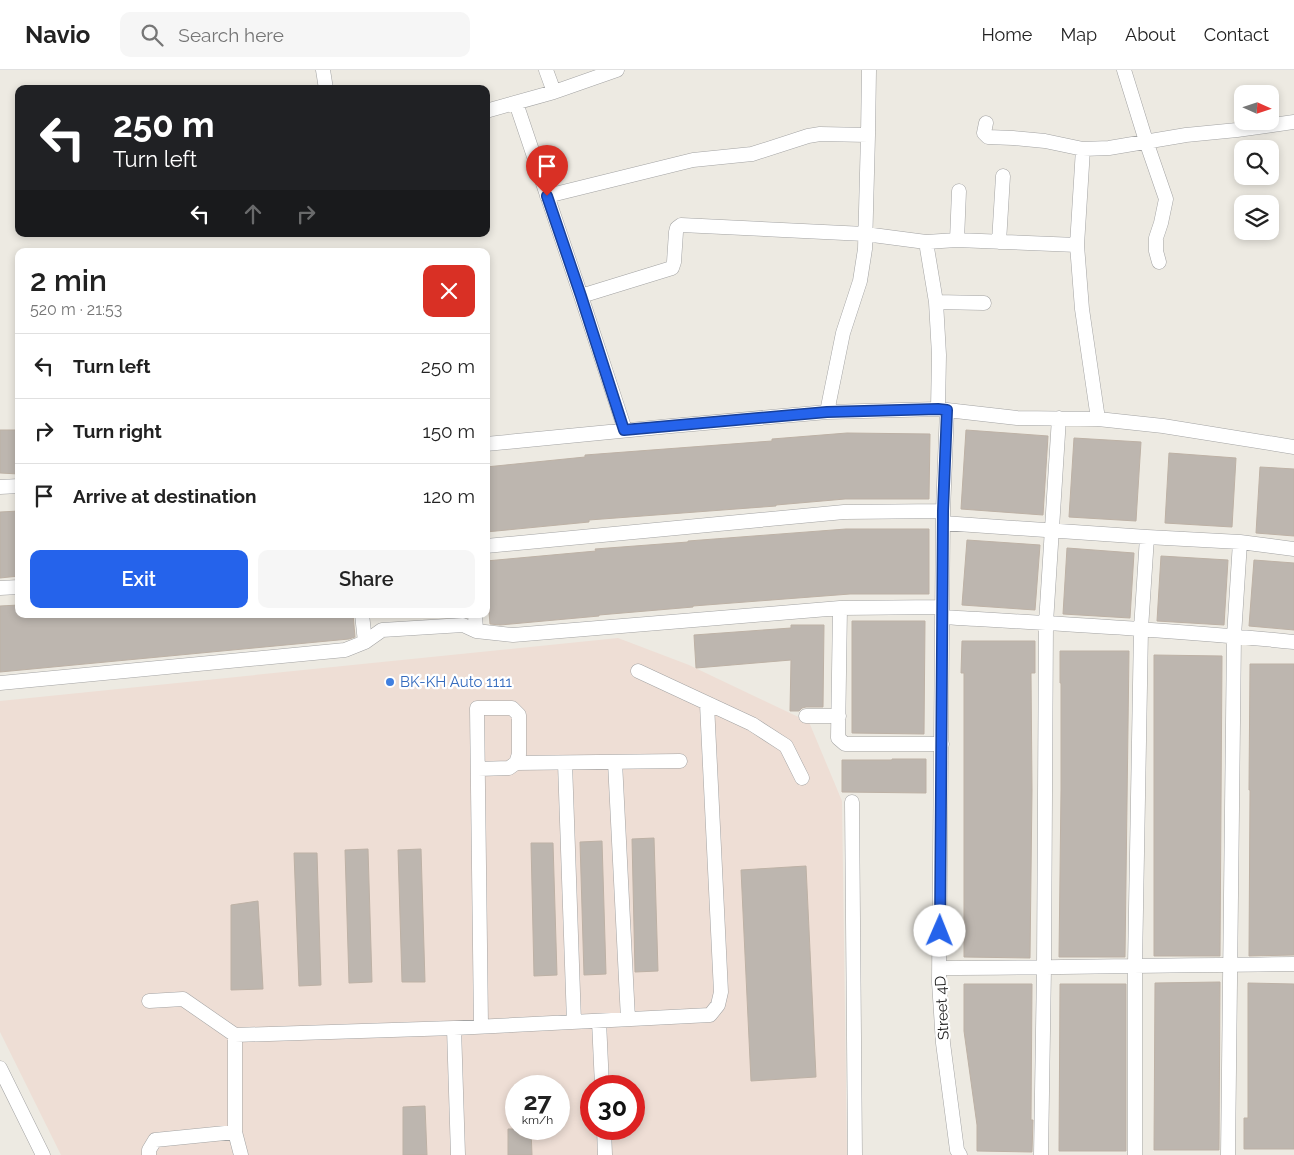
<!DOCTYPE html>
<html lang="en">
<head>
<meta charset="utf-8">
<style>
  :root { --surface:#fff; --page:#f6f6f6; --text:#222; --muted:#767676; --line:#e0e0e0; --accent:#2563eb }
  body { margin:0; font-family:Raleway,sans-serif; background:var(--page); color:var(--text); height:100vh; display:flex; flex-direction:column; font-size:19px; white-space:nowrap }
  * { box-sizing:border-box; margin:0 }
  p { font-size:16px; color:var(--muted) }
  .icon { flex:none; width:28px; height:28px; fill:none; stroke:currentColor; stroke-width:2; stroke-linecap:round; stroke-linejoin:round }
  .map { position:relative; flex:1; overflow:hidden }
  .drawer { position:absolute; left:15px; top:178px; width:475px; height:370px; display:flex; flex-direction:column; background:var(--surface); border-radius:10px; box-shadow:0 2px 8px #0003 }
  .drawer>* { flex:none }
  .hud { position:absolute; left:15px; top:15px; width:475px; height:152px; border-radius:10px; box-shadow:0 2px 8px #0003; background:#202124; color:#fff; overflow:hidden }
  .needle { width:32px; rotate:93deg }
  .buttons { position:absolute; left:1234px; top:15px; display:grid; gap:10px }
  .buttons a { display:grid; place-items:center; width:45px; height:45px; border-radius:10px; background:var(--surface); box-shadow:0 2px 8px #0003; font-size:25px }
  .speed { position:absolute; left:505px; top:1005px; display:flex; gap:10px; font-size:25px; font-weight:700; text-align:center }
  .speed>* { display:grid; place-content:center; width:65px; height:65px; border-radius:50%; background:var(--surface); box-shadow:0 2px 8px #0003; line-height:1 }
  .speed small { font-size:12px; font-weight:400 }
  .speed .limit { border:8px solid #d22; background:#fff; color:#111 }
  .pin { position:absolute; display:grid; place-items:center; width:42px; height:42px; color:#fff; margin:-51px -21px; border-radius:50% 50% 50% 0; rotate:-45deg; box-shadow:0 0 5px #0007 }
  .pin .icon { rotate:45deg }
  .me { position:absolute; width:55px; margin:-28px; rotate:1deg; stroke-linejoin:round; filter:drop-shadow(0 0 4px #0008) }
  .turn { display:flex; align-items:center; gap:18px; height:105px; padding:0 15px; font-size:22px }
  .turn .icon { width:65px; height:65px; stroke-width:2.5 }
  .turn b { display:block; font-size:35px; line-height:42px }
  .lanes { display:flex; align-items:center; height:48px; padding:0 15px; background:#0003; justify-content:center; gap:25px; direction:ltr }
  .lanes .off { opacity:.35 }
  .round { display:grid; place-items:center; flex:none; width:52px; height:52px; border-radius:10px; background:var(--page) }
  .overview { display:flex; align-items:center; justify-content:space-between; height:85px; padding:0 15px }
  h1 { font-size:30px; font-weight:600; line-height:38px }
  .primary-button { display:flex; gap:10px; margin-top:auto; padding:10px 15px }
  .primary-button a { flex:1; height:58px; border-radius:10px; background:var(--accent); color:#fff; font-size:20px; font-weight:600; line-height:58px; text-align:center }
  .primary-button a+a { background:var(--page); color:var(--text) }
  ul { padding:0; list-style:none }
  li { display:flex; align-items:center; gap:15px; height:65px; padding:0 15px; border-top:1px solid var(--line) }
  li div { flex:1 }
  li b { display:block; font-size:19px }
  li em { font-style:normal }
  header { display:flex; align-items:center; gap:30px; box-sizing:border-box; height:70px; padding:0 25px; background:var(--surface); border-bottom:1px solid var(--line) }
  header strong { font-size:24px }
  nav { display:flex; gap:28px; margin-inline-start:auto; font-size:18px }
  .search { width:350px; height:45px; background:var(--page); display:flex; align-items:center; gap:12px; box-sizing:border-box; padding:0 18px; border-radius:10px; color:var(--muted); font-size:19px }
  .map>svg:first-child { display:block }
</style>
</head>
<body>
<header>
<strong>Navio</strong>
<div class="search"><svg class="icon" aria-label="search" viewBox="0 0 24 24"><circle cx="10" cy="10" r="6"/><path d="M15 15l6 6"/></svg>Search here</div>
<nav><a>Home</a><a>Map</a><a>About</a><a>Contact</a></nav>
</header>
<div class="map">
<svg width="1294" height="1085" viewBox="0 0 1294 1085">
  <rect width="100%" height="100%" fill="#edeae2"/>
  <path fill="#eeded5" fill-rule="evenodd" d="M 618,568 L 689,595 L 809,652 L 842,731 L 847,1085 L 61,1085 L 0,962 L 0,631 ZM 516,1016 L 559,1016 L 559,1059 L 516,1059 ZM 591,1016 L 634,1016 L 634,1059 L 591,1059 Z"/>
  <path fill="#bdb6af" stroke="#bdb1a5" d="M 0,360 L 19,360 L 19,404 L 0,403 Z
    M 966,360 L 1048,366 L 1043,445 L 961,439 Z
    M 847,363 L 930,364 L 929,429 L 845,429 L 776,435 L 776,436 L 589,450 L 589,452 L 486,462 L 486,397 L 585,387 L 585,385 L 772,371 L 772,369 Z
    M 1074,368 L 1141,372 L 1136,451 L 1069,447 Z
    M 1169,383 L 1236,388 L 1232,457 L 1165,453 Z
    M 1260,397 L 1294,399 L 1294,466 L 1256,463 Z
    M 19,441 L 19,506 L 0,508 L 0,442 Z
    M 846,459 L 929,459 L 929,524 L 850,524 L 693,536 L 693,537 L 599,545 L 599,546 L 500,555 L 490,554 L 486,507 L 486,491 L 596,481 L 595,479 L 688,472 L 688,471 Z
    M 967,470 L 1040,475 L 1035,540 L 962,535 Z
    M 1067,478 L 1134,483 L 1130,548 L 1063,544 Z
    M 1161,486 L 1228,490 L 1224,555 L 1157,551 Z
    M 1254,490 L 1294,493 L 1294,560 L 1249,556 Z
    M 19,535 L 19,544 L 353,544 L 355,567 L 349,569 L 0,602 L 0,536 Z
    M 852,551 L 925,551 L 924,664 L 852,663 Z
    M 791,555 L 824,555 L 823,637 L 806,637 L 802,638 L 799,641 L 790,641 L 791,590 L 696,598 L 694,565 L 791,558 Z
    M 962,571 L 1035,571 L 1035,603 L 1031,603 L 1032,720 L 1030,888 L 964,887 L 964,603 L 961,603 Z
    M 1060,581 L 1129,581 L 1125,887 L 1059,887 L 1061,720 L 1061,613 L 1060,613 Z
    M 1154,585 L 1222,586 L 1220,886 L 1154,886 Z
    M 1250,594 L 1294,594 L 1294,885 L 1249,886 L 1250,720 L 1249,720 Z
    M 892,689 L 926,689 L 926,723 L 842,722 L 842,690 L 892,690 Z
    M 654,768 L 658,901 L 635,902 L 632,769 Z
    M 602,771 L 606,904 L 584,905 L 580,772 Z
    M 531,773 L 553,773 L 557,905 L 534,906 Z
    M 368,779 L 372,912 L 349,913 L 345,780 Z
    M 421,779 L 425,912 L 402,912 L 398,780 Z
    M 294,783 L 317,783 L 321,915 L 299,916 Z
    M 806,796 L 816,1007 L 751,1011 L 741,800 Z
    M 258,831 L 263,919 L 231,920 L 231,835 Z
    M 1220,912 L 1219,1080 L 1154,1080 L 1155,913 Z
    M 1248,913 L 1294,914 L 1294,1079 L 1244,1079 L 1244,1048 L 1248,1048 Z
    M 964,914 L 1032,914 L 1031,1050 L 1033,1050 L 1032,1082 L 977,1081 L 977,1055 L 964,961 Z
    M 1060,914 L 1126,914 L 1126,1081 L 1059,1081 Z
    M 425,1036 L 427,1085 L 403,1085 L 403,1037 Z
    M 508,1059 L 531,1059 L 532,1085 L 508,1085 Z"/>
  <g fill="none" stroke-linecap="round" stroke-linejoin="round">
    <g stroke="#a3a3a3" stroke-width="15">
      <path id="minor" d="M 323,0 L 326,19
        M 546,0 L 554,22
        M 1124,0 L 1146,71 L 1166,129 L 1161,153 L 1156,168 L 1156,181 L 1159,192
        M 516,33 L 581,226 L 625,360
        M 486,41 L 554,22 L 617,0
        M 986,53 L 984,63 L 988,67 L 1013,68 L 1045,71 L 1083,79 L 1109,78 L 1186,65 L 1237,60 L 1294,52
        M 1083,79 L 1077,175 L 1082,239 L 1098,349
        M 547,126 L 693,90 L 752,84 L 808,66 L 820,64 L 868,65
        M 957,170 L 959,121
        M 926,172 L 936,232 L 939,285 L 938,339
        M 999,172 L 1003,106
        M 581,226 L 672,198 L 674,192 L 676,162 L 677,158 L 681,155 L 865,164 L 926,172 L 957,170 L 1077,175
        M 936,232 L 984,233
        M 947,340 L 943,441 L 939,912 L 943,973 L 957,1080 L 960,1085
        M 827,342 L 843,263 L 860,211 L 865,179 L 868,65 L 869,0
        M 486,374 L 671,356 L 827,342 L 938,339 L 1017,348 L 1098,349 L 1163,356 L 1294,377
        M 0,417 L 19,416
        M 943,453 L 1147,467 L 1240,472 L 1294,479
        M 486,476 L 844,442 L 943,441
        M 0,518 L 19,517
        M 840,538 L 838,668 L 845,674 L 942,674
        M 362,544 L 365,572
        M 475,544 L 476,561
        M 942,547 C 1059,554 1177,560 1294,572
        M 638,601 L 752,654 L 786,676 L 802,708
        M 0,613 L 345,580 L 365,572 L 382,560 L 463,555 L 476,561 L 513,565 L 840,538 L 942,537
        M 806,646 L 839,646
        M 615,692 L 628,949
        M 516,693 L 680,691
        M 565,693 L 574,952
        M 478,699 L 509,698 L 516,693 L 519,684 L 519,645 L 512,638 L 477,638 L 481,956
        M 852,732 L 855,1085
        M 940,898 C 1058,898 1176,895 1294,894
        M 149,931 L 183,929 L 235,965 L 454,958 L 710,945 L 718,935 L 721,922 L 707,634
        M 599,951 L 602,1016
        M 454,958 L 458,1085
        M 235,965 L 235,1062 L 241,1085
        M 0,998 L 43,1085
        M 604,1059 L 605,1085
        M 149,1085 L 149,1080 L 155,1070 L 235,1062
        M 1041,1085 L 1044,898 L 1046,553 L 1059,348
        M 1135,1085 L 1135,895 L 1141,559 L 1147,467
        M 1228,1085 L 1234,566 L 1240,472"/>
    </g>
    <use href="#minor" stroke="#fff" stroke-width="14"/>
  </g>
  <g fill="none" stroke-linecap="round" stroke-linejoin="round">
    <g stroke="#184099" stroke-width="12">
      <path id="route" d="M 547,126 L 581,226 L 624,360 L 827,342 L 938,339 L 947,340 L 943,441 L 940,861"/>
    </g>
    <use href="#route" stroke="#2563eb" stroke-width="9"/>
  </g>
  <circle fill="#3f7fe0" stroke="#fff" stroke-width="2" cx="390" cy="612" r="5"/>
  <g text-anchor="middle" stroke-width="4.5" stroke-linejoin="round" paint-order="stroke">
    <g font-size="15" fill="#366cbe" stroke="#fff" text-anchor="start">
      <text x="400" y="617">BK-KH Auto 1111</text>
    </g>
    <g font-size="15" fill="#1c1c1c" stroke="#fff">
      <text transform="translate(942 938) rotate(-93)" y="5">Street 4D</text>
    </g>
  </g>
</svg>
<div class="buttons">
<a><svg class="needle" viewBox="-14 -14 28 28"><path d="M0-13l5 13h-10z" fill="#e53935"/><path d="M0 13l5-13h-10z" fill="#767676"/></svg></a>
<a><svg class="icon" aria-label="search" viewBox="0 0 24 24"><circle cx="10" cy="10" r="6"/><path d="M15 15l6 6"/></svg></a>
<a><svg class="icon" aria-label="layers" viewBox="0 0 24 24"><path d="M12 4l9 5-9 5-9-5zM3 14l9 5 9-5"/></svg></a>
</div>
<div class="speed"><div>27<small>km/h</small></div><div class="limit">30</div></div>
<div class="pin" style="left:547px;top:126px;background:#d93025"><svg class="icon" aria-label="arrive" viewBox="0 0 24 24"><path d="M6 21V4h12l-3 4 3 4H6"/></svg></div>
<svg class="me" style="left:940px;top:861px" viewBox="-20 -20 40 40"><circle r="19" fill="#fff"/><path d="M0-13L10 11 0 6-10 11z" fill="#2563eb"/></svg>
<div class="hud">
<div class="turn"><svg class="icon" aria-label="left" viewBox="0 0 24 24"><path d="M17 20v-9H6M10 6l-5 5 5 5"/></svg><div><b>250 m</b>Turn left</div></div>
<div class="lanes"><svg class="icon" aria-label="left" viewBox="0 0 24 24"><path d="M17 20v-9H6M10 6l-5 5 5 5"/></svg><svg class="icon off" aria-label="ahead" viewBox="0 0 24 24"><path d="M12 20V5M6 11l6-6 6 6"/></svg><svg class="icon off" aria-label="right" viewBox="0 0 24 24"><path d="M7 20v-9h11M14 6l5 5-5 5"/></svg></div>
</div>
<section class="drawer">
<div class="overview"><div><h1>2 min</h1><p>520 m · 21:53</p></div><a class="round" style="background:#d93025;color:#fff"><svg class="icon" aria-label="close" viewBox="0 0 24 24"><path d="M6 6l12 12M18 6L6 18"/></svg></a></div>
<ul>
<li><svg class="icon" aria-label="left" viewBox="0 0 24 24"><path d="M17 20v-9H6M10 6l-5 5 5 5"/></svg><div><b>Turn left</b></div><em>250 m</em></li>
<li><svg class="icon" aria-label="right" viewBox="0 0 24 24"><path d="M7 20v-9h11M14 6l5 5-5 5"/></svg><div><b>Turn right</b></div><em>150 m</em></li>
<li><svg class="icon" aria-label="arrive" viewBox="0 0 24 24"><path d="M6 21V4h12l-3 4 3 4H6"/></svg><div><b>Arrive at destination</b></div><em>120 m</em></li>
</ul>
<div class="primary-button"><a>Exit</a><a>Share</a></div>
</section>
</div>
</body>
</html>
